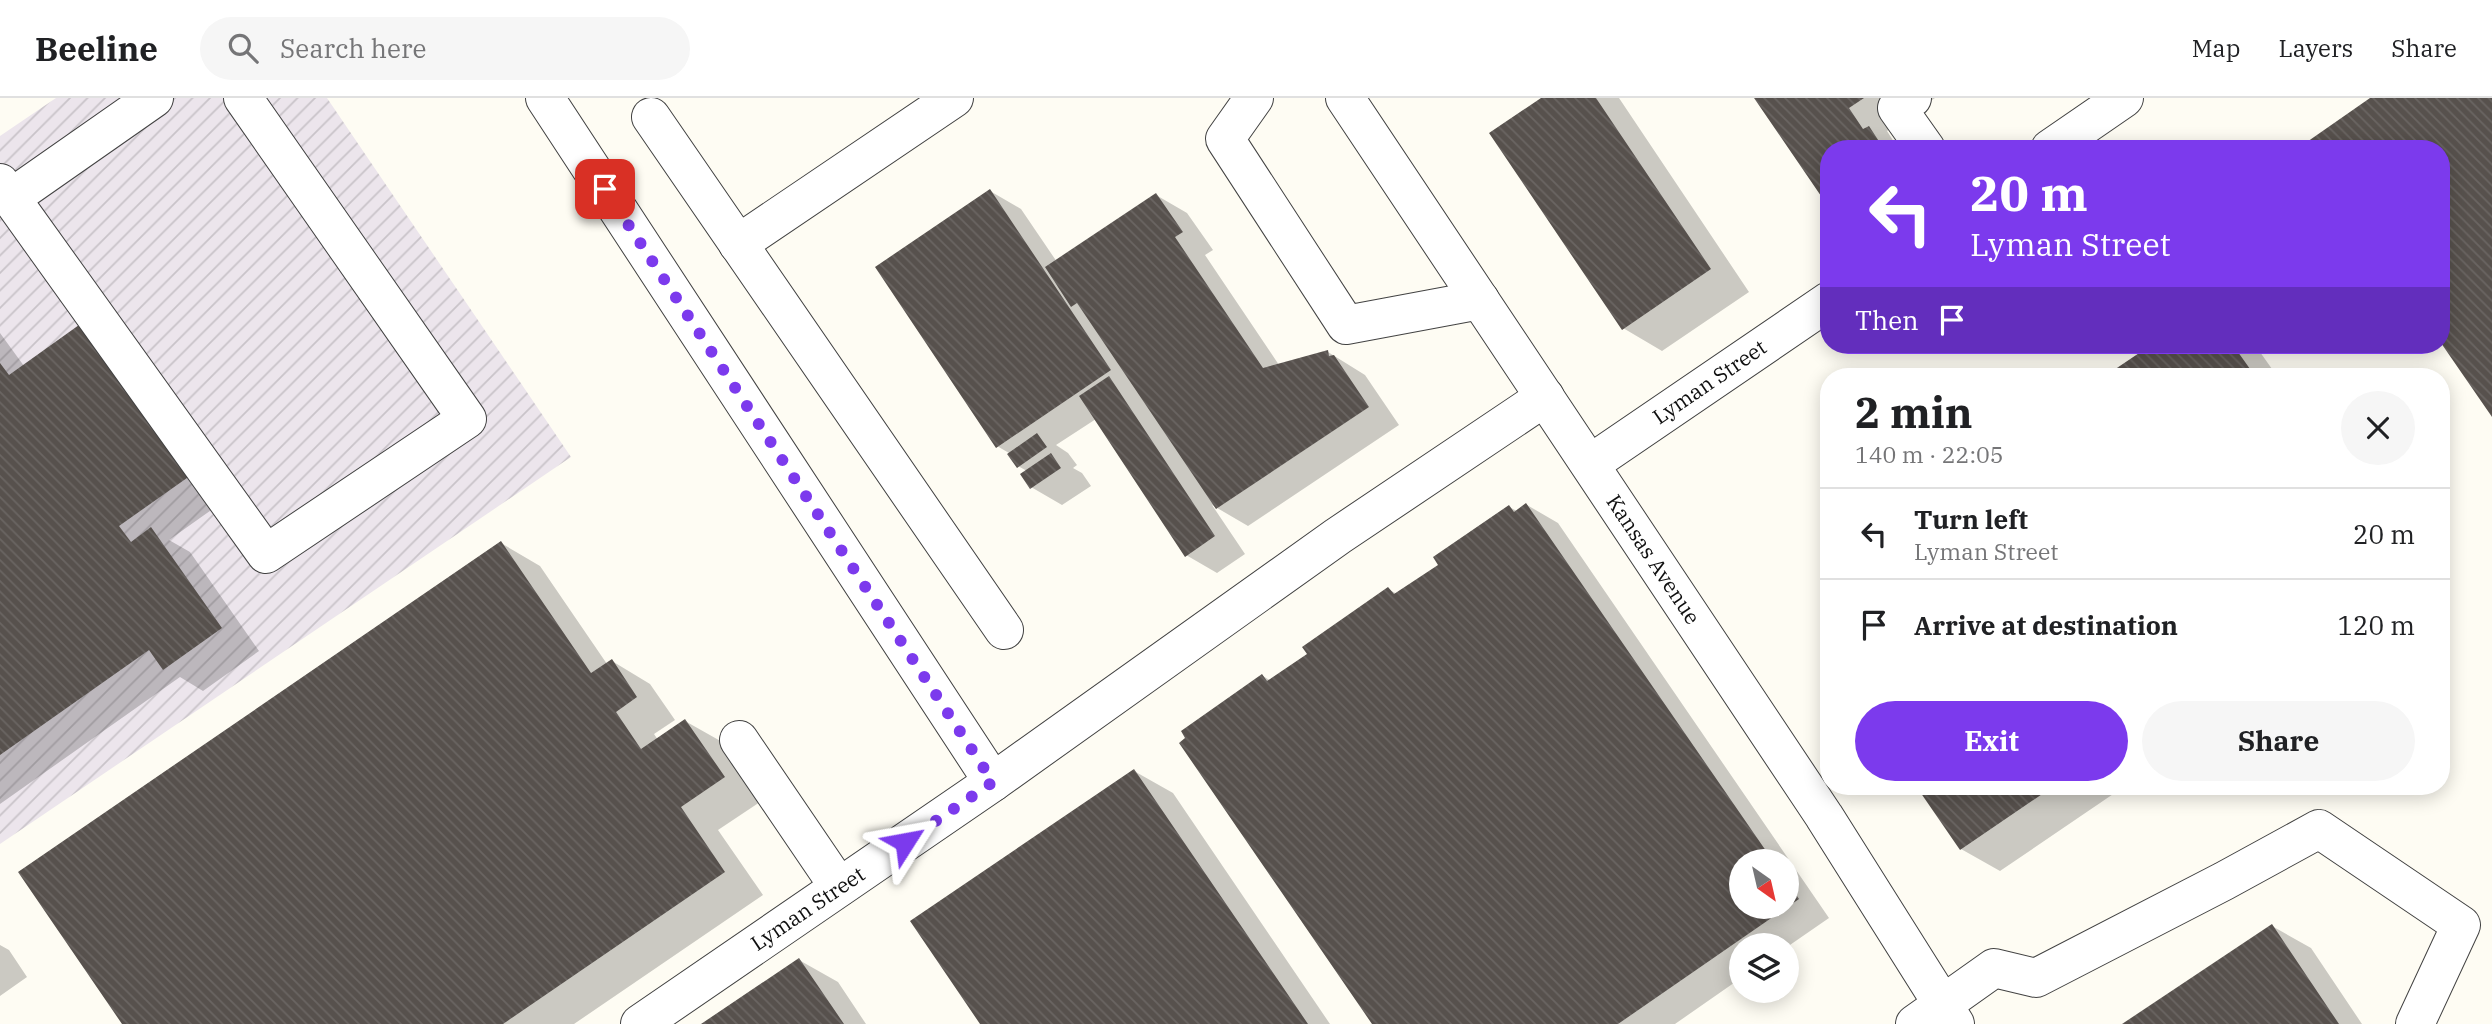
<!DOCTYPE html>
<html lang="en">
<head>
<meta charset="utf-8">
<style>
  :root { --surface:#fff; --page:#f6f6f6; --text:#202124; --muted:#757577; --line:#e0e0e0; --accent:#7c3aed }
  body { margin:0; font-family:"IBM Plex Serif",serif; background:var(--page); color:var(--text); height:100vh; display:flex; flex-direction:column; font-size:26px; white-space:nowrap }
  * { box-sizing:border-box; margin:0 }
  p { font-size:23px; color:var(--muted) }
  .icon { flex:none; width:38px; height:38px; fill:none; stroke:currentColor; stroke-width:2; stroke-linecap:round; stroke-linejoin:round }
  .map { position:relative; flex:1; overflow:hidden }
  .side { position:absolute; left:1820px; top:270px; width:630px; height:427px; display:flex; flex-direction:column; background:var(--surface); border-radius:28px; box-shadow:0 4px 18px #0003 }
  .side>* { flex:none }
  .banner { position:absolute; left:1820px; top:42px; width:630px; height:214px; border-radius:28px; box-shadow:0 4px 18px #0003; background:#7c3aed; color:#fff; overflow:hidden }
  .needle { width:46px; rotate:146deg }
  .controls { position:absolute; left:1729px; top:751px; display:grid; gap:14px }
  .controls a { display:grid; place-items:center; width:70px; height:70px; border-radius:50%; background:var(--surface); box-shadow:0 4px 18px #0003; font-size:35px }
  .pin { position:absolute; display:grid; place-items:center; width:60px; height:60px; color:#fff; margin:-30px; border-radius:14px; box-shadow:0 4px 10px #0006 }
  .me { position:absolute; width:77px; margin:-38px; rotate:56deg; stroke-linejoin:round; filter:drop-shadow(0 0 5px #0008) }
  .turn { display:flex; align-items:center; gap:24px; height:147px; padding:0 35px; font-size:32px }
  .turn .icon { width:91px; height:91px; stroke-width:2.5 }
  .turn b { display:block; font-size:49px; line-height:60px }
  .then { display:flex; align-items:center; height:66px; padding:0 35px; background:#0003; gap:14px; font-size:26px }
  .round { display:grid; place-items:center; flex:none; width:74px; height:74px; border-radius:37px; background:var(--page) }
  .overview { display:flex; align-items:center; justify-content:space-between; height:119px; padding:0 35px }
  h1 { font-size:42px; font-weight:800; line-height:52px }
  .button { display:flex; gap:14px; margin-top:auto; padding:14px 35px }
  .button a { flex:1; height:80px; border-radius:42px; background:var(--accent); color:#fff; font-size:28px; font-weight:800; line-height:80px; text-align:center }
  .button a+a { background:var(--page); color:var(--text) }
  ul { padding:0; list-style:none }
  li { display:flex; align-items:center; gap:21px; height:91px; padding:0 35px; border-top:2px solid var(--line) }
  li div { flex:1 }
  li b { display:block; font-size:26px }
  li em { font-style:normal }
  header { display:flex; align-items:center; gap:42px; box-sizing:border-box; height:98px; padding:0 35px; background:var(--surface); border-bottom:2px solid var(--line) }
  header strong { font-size:33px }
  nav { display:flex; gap:38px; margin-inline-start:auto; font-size:24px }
  .search { width:490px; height:63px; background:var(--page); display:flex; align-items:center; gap:18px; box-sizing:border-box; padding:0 24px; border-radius:38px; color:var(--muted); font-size:26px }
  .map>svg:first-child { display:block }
</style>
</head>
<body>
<header>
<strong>Beeline</strong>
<div class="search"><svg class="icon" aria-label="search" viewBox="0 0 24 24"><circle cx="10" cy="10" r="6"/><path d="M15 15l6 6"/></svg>Search here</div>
<nav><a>Map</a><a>Layers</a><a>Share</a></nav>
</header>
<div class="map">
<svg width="2492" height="926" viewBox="0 0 2492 926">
  <defs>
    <pattern id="industrial-furrows" width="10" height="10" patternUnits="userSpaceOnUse" patternTransform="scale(1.75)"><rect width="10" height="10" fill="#ece5ec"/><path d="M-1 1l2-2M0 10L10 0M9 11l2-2" fill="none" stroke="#c9c3c9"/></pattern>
    <pattern id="building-back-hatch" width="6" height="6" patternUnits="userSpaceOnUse" patternTransform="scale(1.75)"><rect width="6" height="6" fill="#57514d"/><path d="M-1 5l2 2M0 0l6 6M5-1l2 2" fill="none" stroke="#6a6562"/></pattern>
  </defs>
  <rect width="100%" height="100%" fill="#fefcf3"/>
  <path fill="url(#industrial-furrows)" d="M 56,0 L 327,0 L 571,359 L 0,746 L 0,38 Z"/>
  <path fill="#0003" fill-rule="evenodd" d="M 1544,0 L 1619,0 L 1749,194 L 1662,253 L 1623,230 Z
    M 1756,0 L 1935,0 L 1887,33 L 1894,44 L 1906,51 L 1829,51 L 1829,101 L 1822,97 Z
    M 990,93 L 1021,111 L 1057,164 L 1156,97 L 1187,115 L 1213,152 L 1205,157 L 1279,267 L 1328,254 L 1365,277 L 1399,327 L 1248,428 L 1212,407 L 1245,456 L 1217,475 L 1186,457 L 1096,321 L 1056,347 L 1068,355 L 1077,367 L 1073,370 L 1082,375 L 1091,388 L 1062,407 L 1031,389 L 1027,373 L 1018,368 L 1009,355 L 997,348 Z
    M 0,235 L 24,268 L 231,398 L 169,442 L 190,454 L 259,553 L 203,593 L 180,579 L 0,706 Z
    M 2154,247 L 2255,247 L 2277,278 L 2108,278 Z
    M 1527,407 L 1558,425 L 1829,820 L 1787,849 L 1787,847 L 1741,847 L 1741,880 L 1675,926 L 1374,926 L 1263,578 L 1271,583 L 1309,557 L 1388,491 L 1397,496 L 1440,467 L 1509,409 L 1517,413 ZM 1741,763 L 1787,763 L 1787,808 L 1741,808 Z
    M 501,445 L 540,468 L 607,566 L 612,563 L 650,586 L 675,622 L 654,636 L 658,642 L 685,623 L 724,645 L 763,702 L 718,732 L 763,797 L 574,926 L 124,926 Z
    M 1134,673 L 1173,695 L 1330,926 L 982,926 Z
    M 1918,688 L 2125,688 L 2000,773 L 1961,751 Z
    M 2272,828 L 2311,850 L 2362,926 L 2125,926 Z
    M 0,847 L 9,852 L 27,879 L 0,898 Z
    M 799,862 L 838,884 L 866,926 L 704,926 Z"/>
  <path fill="url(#building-back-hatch)" d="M 1541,0 L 1596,0 L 1711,171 L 1622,232 L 1489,35 Z
    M 1754,0 L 1864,0 L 1849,10 L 1863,31 L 1869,28 L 1884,51 L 1829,51 L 1829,93 L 1821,98 Z
    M 2370,0 L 2492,0 L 2492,319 L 2441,245 L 2441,51 L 2308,51 L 2304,46 Z
    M 990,91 L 1111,272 L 996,350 L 875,169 Z
    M 1156,95 L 1183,134 L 1175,139 L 1263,270 L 1328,252 L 1329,258 L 1334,257 L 1369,309 L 1216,411 L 1077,205 L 1071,209 L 1045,169 Z
    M 86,222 L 194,375 L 119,428 L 131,444 L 151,429 L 222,530 L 163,572 L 149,552 L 0,657 L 0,265 L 9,277 Z
    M 2151,247 L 2233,247 L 2255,278 L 2105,278 Z
    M 1109,278 L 1215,438 L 1185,459 L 1079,298 Z
    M 1037,335 L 1047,349 L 1017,370 L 1007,356 Z
    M 1051,355 L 1061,370 L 1030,391 L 1020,376 Z
    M 1526,405 L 1773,763 L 1741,763 L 1741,808 L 1787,808 L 1787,783 L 1799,801 L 1618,926 L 1372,926 L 1179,645 L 1185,640 L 1181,633 L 1262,576 L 1267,583 L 1307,556 L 1302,549 L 1388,489 L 1394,496 L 1438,467 L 1433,459 L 1509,407 L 1514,414 Z
    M 501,443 L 591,575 L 612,561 L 637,599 L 616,614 L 641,651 L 685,621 L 725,679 L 681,709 L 725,774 L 503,926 L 122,926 L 18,774 Z
    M 1134,671 L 1308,926 L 980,926 L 910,823 Z
    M 1916,688 L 2054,688 L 1960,752 Z
    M 2272,826 L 2339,926 L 2122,926 Z
    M 799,860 L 844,926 L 701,926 Z"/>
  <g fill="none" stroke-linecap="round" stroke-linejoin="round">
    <g stroke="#424242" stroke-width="40">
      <g id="minor">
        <path d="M 545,0 L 993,684 L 640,926"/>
        <path d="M 1254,0 L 1225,41 L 1346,227 L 1480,202"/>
        <path id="s1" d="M 1345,0 L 1824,718 L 1955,926"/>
        <path d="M 1912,0 L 1897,10 L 1926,51"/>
        <path d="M 651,19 L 1004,532"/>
        <path d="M 2050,51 L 2124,0"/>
        <path d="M 0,85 L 266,456 L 467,321 L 243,0"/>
        <path d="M 11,100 L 154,0"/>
        <path d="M 738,146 L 954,0"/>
        <path id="s2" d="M 1590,366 L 1829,203"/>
        <path d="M 739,642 L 839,789"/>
        <path d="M 993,684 L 1338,438 L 1545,299"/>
        <path d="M 1915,926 L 1994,870 L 2036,880 L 2224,783 L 2319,731 L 2461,827 L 2415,926"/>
      </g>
    </g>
    <use href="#minor" stroke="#fff" stroke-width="38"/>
  </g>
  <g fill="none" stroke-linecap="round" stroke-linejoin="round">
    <path stroke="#7c3aed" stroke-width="12" stroke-dasharray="0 21.6" d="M 605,91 L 993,684 L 905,744"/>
  </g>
  <g text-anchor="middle" stroke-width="7" stroke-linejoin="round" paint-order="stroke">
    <g font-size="21" fill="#0f0f0f" stroke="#fff">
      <text dy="7" stroke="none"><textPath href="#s2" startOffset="145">Lyman Street</textPath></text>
      <text dy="7" stroke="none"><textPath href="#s1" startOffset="555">Kansas Avenue</textPath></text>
      <text transform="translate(808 811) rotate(-34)" y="7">Lyman Street</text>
    </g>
  </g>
</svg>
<div class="controls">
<a><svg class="needle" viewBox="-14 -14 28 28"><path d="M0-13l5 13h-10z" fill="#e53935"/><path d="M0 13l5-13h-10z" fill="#757577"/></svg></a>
<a><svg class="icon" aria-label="layers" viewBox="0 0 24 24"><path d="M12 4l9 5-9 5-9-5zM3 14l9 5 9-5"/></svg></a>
</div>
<div class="pin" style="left:605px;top:91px;background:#d93025"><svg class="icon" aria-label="arrive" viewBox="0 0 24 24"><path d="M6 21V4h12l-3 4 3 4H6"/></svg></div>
<svg class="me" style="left:905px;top:744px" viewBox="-20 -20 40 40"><path d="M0-17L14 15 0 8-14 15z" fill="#7c3aed" stroke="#fff" stroke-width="4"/></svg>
<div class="banner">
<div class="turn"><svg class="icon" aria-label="left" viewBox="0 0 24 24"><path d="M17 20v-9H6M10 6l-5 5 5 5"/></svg><div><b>20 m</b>Lyman Street</div></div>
<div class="then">Then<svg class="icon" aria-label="arrive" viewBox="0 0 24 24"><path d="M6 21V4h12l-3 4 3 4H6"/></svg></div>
</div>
<section class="side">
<div class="overview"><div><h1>2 min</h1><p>140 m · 22:05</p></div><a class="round"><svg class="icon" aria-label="close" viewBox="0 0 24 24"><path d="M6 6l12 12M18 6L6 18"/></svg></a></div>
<ul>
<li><svg class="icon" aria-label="left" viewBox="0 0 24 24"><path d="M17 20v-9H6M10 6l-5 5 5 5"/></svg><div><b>Turn left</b><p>Lyman Street</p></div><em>20 m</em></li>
<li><svg class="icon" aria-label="arrive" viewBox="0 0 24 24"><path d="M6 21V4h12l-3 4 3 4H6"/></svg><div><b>Arrive at destination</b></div><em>120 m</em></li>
</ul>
<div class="button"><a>Exit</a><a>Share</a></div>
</section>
</div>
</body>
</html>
